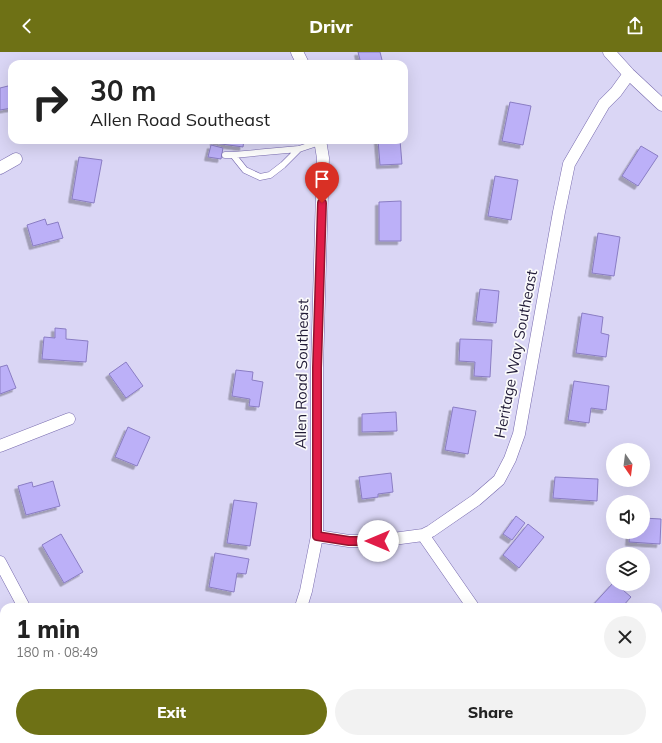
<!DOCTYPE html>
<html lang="en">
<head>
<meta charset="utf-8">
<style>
  :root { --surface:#fff; --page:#f2f2f2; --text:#222; --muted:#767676; --accent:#6e7115 }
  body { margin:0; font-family:Mulish,sans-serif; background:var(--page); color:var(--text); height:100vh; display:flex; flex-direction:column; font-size:15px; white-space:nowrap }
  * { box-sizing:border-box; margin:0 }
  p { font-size:13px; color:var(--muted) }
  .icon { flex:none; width:22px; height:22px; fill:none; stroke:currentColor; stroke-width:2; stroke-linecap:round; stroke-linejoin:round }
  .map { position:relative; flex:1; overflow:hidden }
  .drawer { position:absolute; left:0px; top:551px; width:662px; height:140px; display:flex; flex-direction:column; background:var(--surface); border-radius:12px 12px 0 0; box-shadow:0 4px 16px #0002 }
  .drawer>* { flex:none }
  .hud { position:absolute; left:8px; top:8px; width:400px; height:84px; border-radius:12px; box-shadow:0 4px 16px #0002; background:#fff; color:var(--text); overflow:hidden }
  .needle { width:26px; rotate:166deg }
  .buttons { position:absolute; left:606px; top:391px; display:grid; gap:8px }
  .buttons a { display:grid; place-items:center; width:44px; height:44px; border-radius:50%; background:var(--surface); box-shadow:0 4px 16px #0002; font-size:20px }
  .pin { position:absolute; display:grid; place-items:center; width:34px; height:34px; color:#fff; margin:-41px -17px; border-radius:50% 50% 50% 0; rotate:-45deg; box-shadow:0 0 4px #0007 }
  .pin .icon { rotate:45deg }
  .me { position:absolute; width:44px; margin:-22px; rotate:270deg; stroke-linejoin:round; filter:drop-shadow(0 0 3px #0008) }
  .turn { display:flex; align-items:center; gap:14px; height:84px; padding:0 16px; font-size:18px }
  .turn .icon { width:52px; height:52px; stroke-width:2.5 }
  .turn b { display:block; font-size:28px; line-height:34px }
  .round { display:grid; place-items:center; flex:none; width:42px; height:42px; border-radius:21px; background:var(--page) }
  .headline { display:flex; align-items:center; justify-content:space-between; height:68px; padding:0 16px }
  h1 { font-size:24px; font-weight:800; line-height:30px }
  .primary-button { display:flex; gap:8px; margin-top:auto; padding:8px 16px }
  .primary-button a { flex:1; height:46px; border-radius:24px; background:var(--accent); color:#fff; font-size:16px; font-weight:800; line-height:46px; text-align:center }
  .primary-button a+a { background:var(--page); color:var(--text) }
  header { display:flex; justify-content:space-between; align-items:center; height:52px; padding:0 16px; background:var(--accent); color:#fff; font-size:18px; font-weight:800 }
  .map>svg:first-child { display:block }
</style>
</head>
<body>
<header><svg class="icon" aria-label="back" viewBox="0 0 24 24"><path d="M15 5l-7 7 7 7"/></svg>Drivr<svg class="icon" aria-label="share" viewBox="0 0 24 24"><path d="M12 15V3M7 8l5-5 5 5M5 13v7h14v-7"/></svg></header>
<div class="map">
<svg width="662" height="691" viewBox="0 0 662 691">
  <defs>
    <filter id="shadow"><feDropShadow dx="-3.5" dy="3.5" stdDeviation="0" flood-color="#0004"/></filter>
  </defs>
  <rect width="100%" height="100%" fill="#dad6f5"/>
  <path fill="#bcb0f8" stroke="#8a7dc3" filter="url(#shadow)" d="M 358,0 L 380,0 L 383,12 L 361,12 Z
    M 12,33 L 12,56 L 0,58 L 0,36 Z
    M 510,50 L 531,54 L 523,93 L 502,89 Z
    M 214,88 L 244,88 L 243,95 L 214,91 Z
    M 378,88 L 400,88 L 402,112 L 380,113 Z
    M 211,93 L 223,96 L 221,107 L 208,105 Z
    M 641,94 L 658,104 L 638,134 L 622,124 Z
    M 79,105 L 102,108 L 94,151 L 72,147 Z
    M 495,124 L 518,128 L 511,168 L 488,164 Z
    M 401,149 L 401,189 L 379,189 L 379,150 Z
    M 45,167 L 47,173 L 58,170 L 63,186 L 33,194 L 27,173 Z
    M 598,181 L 620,185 L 614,224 L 592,221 Z
    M 480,237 L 499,239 L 496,271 L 476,269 Z
    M 582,261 L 603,265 L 601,281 L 609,283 L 606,305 L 576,301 Z
    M 55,276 L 66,277 L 66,287 L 88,289 L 86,310 L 42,307 L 44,285 L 55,286 Z
    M 460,287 L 492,288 L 490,325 L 474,324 L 475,310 L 459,309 Z
    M 126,310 L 143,334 L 126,346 L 109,322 Z
    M 7,313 L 16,336 L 0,342 L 0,315 Z
    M 236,318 L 253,320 L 252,328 L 263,330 L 259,355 L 249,354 L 250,347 L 232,344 Z
    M 574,329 L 609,334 L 606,358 L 591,356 L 589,371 L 568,368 Z
    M 453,355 L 476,359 L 468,402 L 445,398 Z
    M 396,360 L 397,379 L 362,380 L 362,362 Z
    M 128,375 L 150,385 L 137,414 L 115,405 Z
    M 391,421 L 393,440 L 378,442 L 378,445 L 362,447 L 359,425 Z
    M 555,425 L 598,427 L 597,449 L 553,446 Z
    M 53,429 L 60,454 L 26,463 L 18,434 L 32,430 L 33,435 Z
    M 234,448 L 257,451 L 250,494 L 227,491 Z
    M 516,464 L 525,471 L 512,488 L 503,482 Z
    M 643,466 L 661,467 L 660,492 L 629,490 L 630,480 L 643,480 Z
    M 528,472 L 544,485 L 519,516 L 503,503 Z
    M 61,482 L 83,520 L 64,531 L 42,493 Z
    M 215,501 L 249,507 L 246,522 L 237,521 L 234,540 L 209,535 Z
    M 613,531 L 613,532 L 616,532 L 631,545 L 622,555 L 591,555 Z
    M 0,585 L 4,593 L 4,619 L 0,621 Z
    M 56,687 L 81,687 L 79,691 L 61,691 Z
    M 118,687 L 137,687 L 152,691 L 117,691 Z
    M 323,687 L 347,687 L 374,689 L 374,691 L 323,691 Z
    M 438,687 L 462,687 L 460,691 L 441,691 L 437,689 Z
    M 606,687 L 648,687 L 650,691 L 608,691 Z"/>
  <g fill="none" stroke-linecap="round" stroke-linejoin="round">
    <g stroke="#776aae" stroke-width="7">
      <path id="service" d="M 225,103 L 233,103 L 245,118 L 260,125 L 270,123 L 283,113 L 299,97 L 320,90
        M 233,103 L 299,97"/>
    </g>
    <g stroke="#776aae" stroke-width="13">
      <path id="minor" d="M 297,0 L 303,12
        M 609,0 L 629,22 L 662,53
        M 0,116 L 16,107
        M 0,394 L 69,367
        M 423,483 L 473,555
        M 317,484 L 349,489 L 378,489 L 423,483 L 431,479 L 476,448 L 499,428 L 510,407 L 519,382 L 559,160 L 569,112 L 604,52 L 616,40 L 629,22
        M 0,510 L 24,555
        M 301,555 L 306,539 L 317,484 L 317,316 L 323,106 L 320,88
        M 658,583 L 662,578
        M 263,691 L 264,687
        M 504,691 L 508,687"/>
    </g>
    <use href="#service" stroke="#fff" stroke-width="6"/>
    <use href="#minor" stroke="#fff" stroke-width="12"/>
  </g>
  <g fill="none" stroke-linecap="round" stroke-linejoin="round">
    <g stroke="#92132f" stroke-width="10">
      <path id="route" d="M 322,151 L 317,316 L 317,484 L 349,489 L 378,489"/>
    </g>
    <use href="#route" stroke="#e11d48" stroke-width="7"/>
  </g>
  <g text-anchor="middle" stroke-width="3.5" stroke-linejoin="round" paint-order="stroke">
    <g font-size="15" fill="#211b37" stroke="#fbfbfb">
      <text transform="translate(516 302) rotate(-79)" y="5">Heritage Way Southeast</text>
      <text transform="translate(302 322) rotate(-89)" y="5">Allen Road Southeast</text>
    </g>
  </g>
</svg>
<div class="buttons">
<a><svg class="needle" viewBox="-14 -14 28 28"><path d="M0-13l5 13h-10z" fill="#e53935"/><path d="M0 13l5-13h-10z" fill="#767676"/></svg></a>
<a><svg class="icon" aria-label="sound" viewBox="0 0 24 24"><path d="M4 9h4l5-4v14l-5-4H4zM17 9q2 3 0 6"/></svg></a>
<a><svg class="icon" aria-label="layers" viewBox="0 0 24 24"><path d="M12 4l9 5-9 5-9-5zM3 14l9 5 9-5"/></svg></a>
</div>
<div class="pin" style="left:322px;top:151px;background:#d93025"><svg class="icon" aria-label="arrive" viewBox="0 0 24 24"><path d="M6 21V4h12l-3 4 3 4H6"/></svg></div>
<svg class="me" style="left:378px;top:489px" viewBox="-20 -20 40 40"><circle r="19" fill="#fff"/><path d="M0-13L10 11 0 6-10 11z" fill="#e11d48"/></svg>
<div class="hud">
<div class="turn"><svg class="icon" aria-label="right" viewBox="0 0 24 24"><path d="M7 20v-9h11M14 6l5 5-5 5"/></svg><div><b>30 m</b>Allen Road Southeast</div></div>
</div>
<section class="drawer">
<div class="headline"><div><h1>1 min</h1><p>180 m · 08:49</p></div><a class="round"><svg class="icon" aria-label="close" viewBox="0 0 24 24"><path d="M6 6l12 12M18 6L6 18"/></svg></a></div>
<div class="primary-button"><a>Exit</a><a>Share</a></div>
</section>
</div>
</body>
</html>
